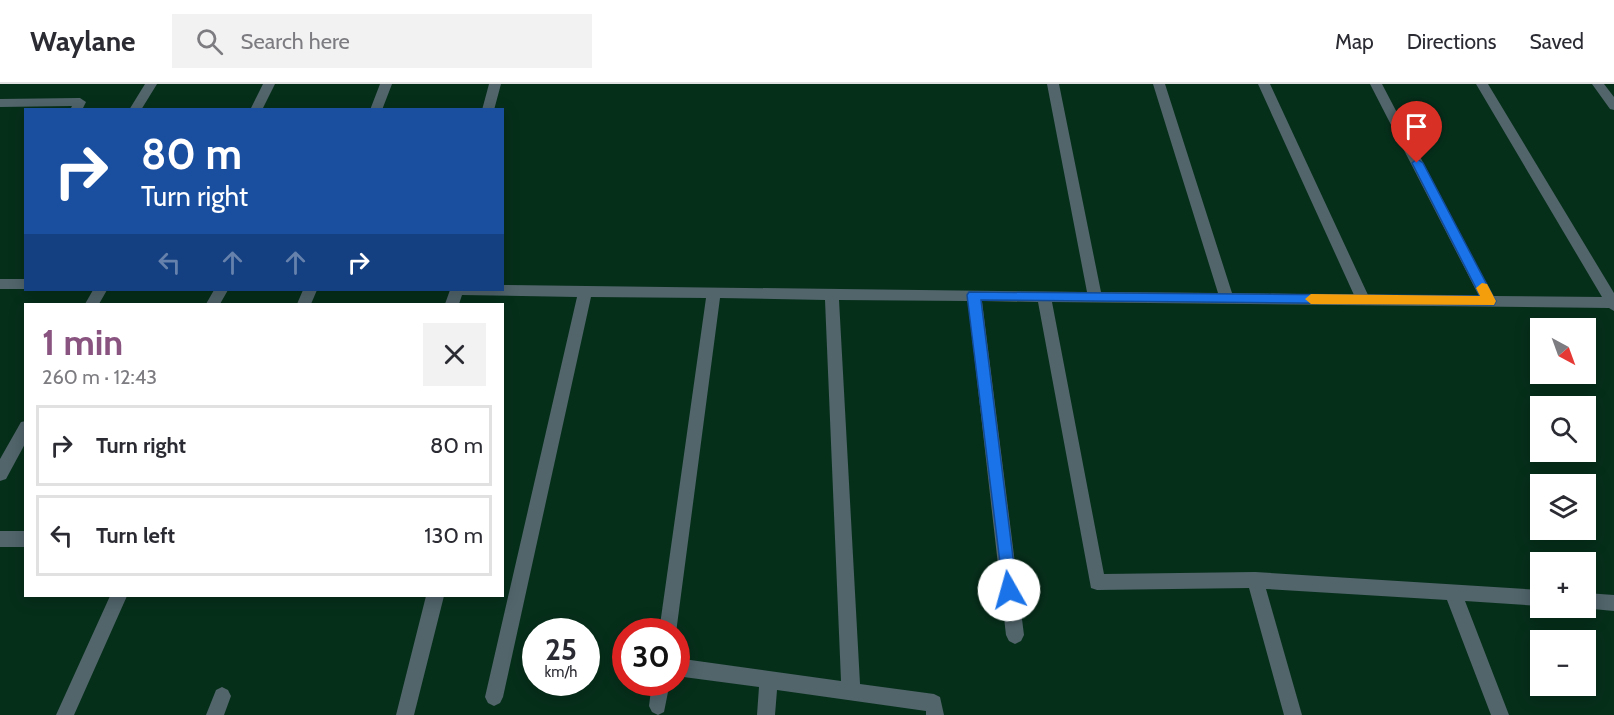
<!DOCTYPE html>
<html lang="en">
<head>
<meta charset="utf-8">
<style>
  :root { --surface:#fff; --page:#f2f2f3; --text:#2b2b33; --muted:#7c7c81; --line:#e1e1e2; --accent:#8a5481 }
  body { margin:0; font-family:Cabin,sans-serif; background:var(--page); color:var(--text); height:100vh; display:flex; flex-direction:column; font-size:22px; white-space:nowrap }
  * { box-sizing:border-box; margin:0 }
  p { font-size:20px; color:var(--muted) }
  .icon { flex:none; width:33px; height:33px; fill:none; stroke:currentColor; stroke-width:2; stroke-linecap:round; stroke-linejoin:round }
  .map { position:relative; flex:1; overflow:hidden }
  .drawer { position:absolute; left:24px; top:219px; width:480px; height:294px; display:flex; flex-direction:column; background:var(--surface); border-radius:0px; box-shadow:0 3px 15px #0003 }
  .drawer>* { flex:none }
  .banner { position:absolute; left:24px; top:24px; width:480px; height:183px; border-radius:0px; box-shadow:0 3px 15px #0003; background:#1a4fa0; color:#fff; overflow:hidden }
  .needle { width:39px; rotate:139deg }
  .tools { position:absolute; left:1530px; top:234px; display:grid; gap:12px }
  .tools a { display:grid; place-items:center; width:66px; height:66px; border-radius:0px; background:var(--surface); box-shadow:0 3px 15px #0003; font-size:30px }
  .speed { position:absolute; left:522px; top:534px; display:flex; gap:12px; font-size:30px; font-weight:700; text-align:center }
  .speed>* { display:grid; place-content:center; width:78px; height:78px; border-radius:50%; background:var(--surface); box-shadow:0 3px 15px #0003; line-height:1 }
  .speed small { font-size:15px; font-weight:400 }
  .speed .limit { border:9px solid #d22; background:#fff; color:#111 }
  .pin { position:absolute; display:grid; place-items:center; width:51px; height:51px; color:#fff; margin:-62px -26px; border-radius:50% 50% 50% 0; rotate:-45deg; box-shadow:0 0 6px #0007 }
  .pin .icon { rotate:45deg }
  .me { position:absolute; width:66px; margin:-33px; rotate:353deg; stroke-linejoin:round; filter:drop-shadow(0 0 4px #0008) }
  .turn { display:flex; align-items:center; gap:21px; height:126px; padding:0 18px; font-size:27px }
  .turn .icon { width:78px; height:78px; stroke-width:2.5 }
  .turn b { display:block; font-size:42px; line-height:51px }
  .lanes { display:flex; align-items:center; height:57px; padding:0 18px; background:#0003; justify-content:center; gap:30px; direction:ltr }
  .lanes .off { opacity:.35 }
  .round { display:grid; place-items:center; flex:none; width:63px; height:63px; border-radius:0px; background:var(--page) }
  .head { display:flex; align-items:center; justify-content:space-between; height:102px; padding:0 18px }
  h1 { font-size:36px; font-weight:700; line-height:45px; color:var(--accent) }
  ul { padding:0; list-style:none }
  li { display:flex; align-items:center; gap:18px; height:81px; margin:0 12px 9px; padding:0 6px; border:3px solid var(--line); border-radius:0px }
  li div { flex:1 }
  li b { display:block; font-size:22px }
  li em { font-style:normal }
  header { display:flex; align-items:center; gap:36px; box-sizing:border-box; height:84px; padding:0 30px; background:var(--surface); border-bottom:2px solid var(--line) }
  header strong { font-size:28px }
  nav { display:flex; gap:33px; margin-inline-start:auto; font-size:21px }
  .search { width:420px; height:54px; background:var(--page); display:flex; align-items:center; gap:15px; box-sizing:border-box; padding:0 21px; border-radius:0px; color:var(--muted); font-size:22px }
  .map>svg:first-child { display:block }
</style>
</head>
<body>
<header>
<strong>Waylane</strong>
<div class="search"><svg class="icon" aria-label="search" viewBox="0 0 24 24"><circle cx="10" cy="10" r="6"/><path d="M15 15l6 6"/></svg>Search here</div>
<nav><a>Map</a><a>Directions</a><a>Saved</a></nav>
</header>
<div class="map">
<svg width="1614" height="631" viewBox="0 0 1614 631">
  <rect width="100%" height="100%" fill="#062f1a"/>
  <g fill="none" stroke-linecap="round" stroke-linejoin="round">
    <path fill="#51656b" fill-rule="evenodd" d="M 145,0 L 157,0 L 141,26 L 129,26 Z
      M 263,0 L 275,0 L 262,26 L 250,26 Z
      M 380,0 L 392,0 L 382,26 L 370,26 Z
      M 489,0 L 501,0 L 494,26 L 482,26 Z
      M 1047,0 L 1059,0 L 1101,208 L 1218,209 L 1153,0 L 1165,0 L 1232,209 L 1354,211 L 1258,0 L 1270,0 L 1368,211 L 1479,212 L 1370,0 L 1382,0 L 1493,212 L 1602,213 L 1476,0 L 1488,0 L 1614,209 L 1614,227 L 1609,224 L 1052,218 L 1104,490 L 1255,488 L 1540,506 L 1540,522 L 1465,517 L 1509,631 L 1491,631 L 1447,516 L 1266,505 L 1302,631 L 1284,631 L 1249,504 L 1097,506 L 1091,504 L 1038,218 L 982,217 L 1024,551 L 1021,557 L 1015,560 L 1009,557 L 1006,551 L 968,217 L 839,216 L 860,600 L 934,610 L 940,613 L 944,631 L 926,631 L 926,627 L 777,606 L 775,631 L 757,631 L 759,603 L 676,592 L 676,574 L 841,597 L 825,216 L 720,214 L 676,549 L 659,548 L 706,214 L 591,213 L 503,613 L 500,619 L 494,622 L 488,619 L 485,613 L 577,213 L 462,211 L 459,220 L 445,220 L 450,206 L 502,206 L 502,201 L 1087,208 Z
      M 1592,0 L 1604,0 L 1614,13 L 1614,26 L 1610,25 Z
      M 80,14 L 86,18 L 82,26 L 70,26 L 72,22 L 0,23 L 0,15 Z
      M 0,195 L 26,195 L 26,205 L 0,205 Z
      M 93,206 L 107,206 L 99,220 L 85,220 Z
      M 214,206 L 228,206 L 220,220 L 206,220 Z
      M 303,206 L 317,206 L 311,220 L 297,220 Z
      M 26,337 L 26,358 L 6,395 L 0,397 L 0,375 L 21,338 Z
      M 0,447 L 26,447 L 26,463 L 0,463 Z
      M 1586,509 L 1614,511 L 1614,527 L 1582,524 L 1586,524 Z
      M 110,512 L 127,512 L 74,631 L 56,631 Z
      M 426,512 L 444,512 L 414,631 L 396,631 Z
      M 652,598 L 670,598 L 664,628 L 658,631 L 652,628 L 649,622 Z
      M 222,603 L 228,606 L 231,612 L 224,631 L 206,631 L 216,606 Z"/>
  </g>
  <path fill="#1a73e8" stroke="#114b97" stroke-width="1.5" d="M 1417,75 L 1423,79 L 1494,214 L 1496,217 L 1494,221 L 981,216 L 1017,506 L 1015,511 L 1009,513 L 1004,511 L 967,211 L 969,208 L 1480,212 L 1412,79 Z"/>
  <path fill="#f59e0b" d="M 1482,199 L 1487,200 L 1496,217 L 1494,221 L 1311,220 L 1305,215 L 1311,210 L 1480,212 L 1476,204 Z"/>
</svg>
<div class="tools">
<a><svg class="needle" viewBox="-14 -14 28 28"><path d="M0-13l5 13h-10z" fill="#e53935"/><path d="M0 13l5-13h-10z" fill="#7c7c81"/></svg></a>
<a><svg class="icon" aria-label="search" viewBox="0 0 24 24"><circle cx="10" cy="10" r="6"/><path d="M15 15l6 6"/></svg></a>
<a><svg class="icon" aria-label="layers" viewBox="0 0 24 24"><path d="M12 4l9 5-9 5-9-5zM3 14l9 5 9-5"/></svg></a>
<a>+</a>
<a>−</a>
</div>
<div class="speed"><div>25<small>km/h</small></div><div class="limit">30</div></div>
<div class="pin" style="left:1417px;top:79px;background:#d93025"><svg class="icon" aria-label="arrive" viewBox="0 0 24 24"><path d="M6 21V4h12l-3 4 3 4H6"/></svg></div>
<svg class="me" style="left:1009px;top:506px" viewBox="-20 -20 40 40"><circle r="19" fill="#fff"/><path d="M0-13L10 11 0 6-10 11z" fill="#1a73e8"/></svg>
<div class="banner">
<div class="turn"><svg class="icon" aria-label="right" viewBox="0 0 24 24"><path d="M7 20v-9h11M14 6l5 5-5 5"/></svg><div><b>80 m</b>Turn right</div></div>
<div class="lanes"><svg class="icon off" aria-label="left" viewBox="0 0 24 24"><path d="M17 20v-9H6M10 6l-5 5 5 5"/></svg><svg class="icon off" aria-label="ahead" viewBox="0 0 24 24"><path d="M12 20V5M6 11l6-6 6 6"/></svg><svg class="icon off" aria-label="ahead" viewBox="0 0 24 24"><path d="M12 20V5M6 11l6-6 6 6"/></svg><svg class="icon" aria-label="right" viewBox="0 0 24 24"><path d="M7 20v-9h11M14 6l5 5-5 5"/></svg></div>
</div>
<section class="drawer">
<div class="head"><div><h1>1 min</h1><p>260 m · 12:43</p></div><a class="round"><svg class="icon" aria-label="close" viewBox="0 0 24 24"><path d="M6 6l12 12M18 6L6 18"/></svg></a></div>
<ul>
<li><svg class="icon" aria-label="right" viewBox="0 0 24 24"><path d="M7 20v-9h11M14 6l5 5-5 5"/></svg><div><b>Turn right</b></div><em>80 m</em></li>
<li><svg class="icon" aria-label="left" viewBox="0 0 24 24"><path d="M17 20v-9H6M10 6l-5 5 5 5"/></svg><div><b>Turn left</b></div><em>130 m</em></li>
</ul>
</section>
</div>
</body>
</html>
